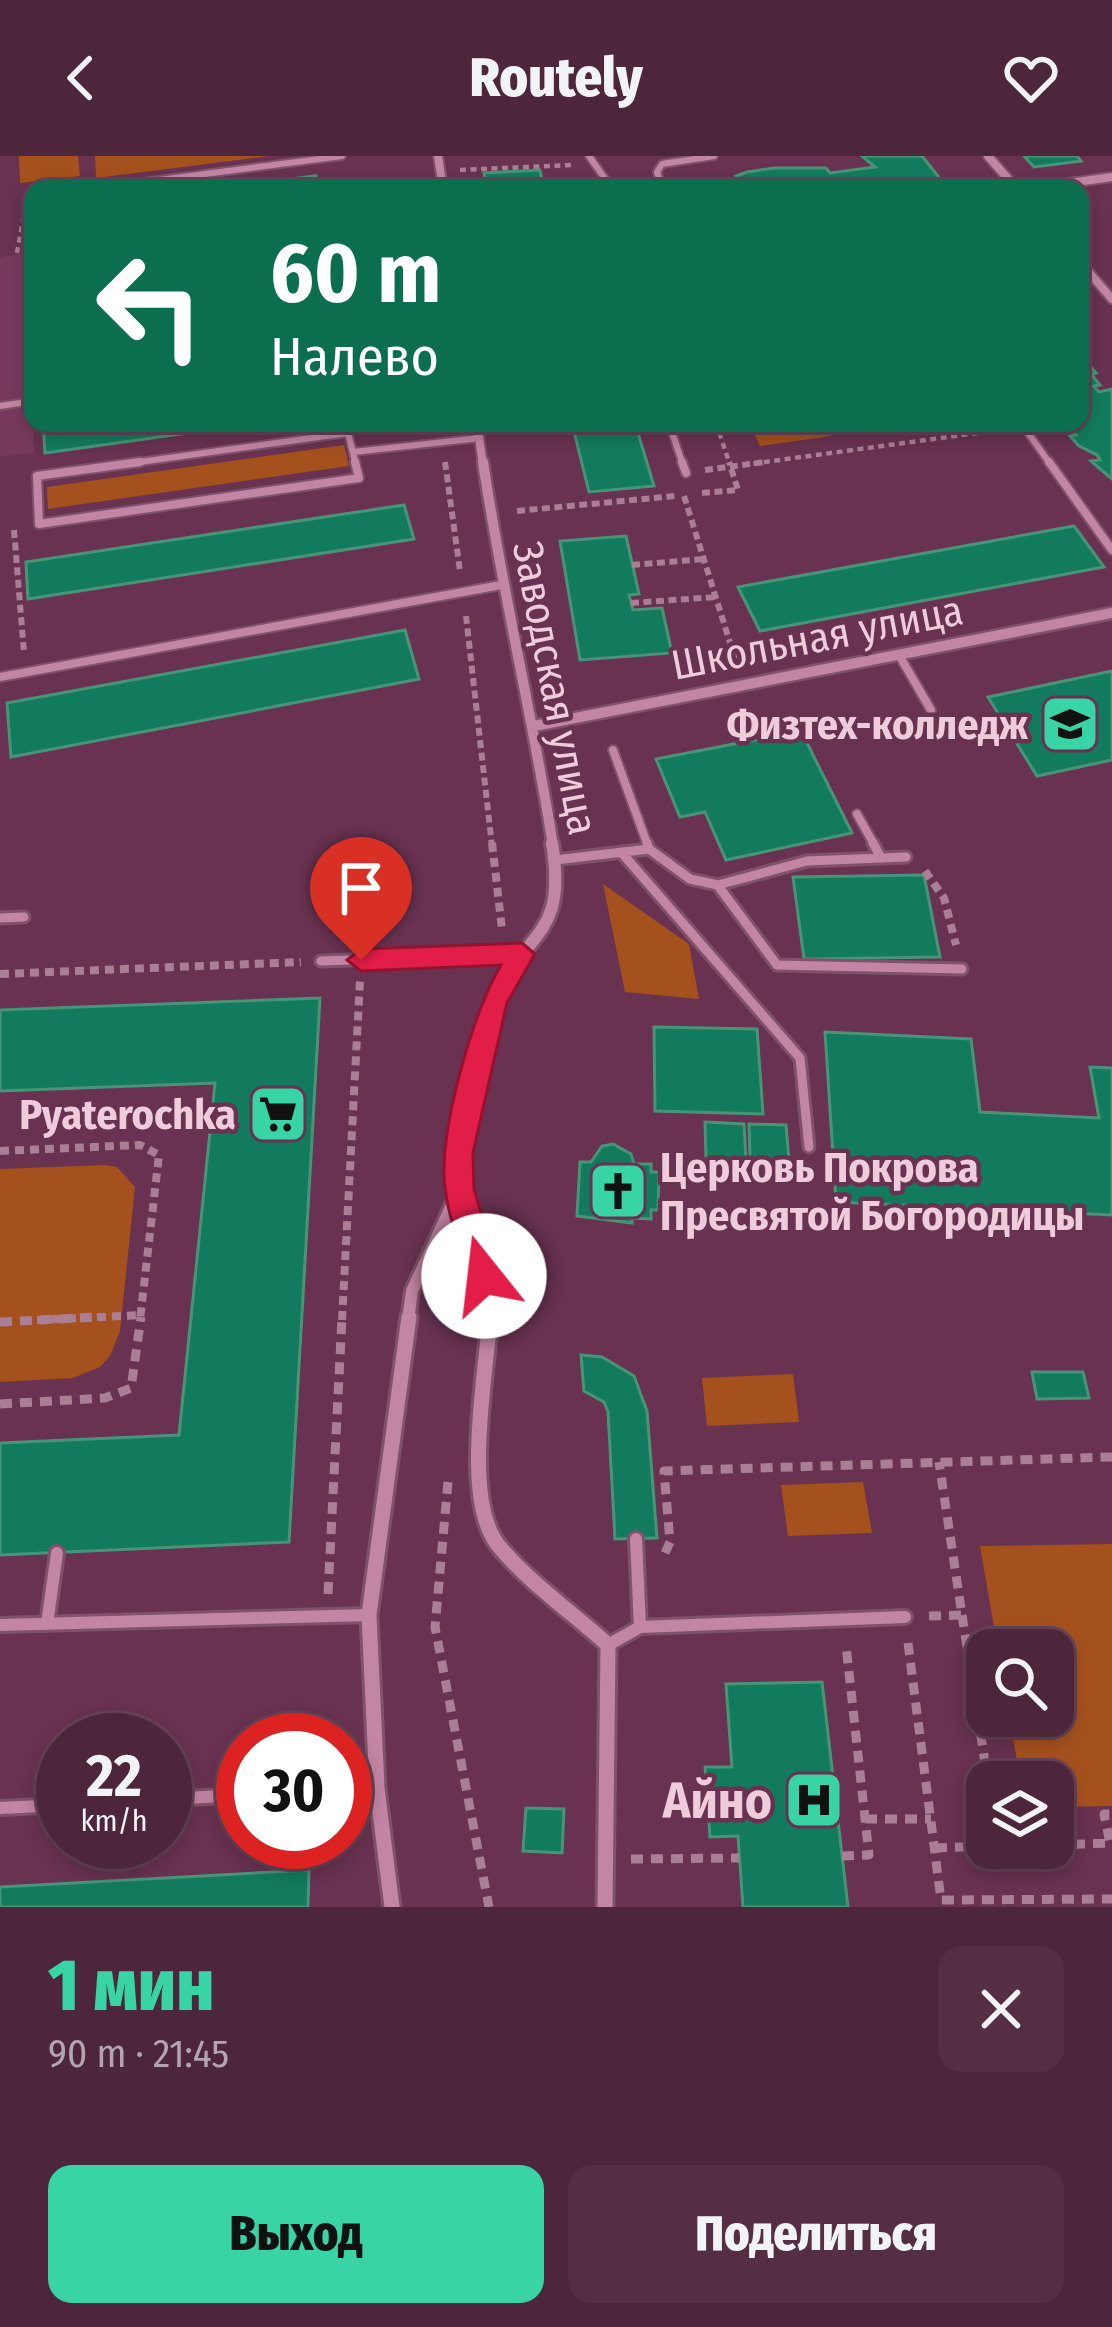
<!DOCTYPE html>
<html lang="ru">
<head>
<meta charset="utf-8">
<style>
  :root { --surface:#4e263c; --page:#552e43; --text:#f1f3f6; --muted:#b3a5af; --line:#654356; --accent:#39d4a5 }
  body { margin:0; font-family:"Fira Sans Condensed",sans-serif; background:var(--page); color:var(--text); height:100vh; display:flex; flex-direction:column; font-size:45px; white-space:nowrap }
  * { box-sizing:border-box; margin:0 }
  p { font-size:39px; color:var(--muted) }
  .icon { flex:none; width:66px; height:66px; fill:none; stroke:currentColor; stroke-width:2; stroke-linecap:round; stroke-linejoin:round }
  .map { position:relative; height:1751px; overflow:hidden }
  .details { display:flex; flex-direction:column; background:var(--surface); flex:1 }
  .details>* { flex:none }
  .top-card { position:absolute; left:24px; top:24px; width:1065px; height:252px; border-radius:24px; box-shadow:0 6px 18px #0003,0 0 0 3px var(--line); background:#0b6e4f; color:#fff; overflow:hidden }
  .tools { position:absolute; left:966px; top:1473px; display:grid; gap:24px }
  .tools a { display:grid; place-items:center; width:108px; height:108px; border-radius:24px; background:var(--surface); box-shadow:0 6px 18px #0003,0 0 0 3px var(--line); font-size:60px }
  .speed { position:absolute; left:36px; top:1557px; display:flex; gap:24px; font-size:60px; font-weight:700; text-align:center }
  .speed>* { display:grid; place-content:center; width:156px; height:156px; border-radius:50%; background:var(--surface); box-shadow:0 6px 18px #0003,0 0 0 3px var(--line); line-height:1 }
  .speed small { font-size:30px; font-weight:400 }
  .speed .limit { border:18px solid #d22; background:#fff; color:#111 }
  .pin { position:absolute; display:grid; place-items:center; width:102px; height:102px; color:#fff; margin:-123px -51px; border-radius:50% 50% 50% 0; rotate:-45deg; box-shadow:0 0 12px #0007 }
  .pin .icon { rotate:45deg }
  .me { position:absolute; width:132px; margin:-66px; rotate:344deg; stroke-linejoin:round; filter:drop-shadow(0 0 9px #0008) }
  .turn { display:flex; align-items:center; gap:42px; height:252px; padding:0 48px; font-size:54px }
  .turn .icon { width:156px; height:156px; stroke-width:2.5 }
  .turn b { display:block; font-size:84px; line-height:102px }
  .round { display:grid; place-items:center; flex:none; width:126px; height:126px; border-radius:24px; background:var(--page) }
  .overview { display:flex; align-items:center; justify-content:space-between; height:204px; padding:0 48px }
  h1 { font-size:72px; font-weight:800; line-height:90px; color:var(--accent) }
  .cta { display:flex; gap:24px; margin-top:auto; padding:24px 48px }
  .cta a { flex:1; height:138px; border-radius:24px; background:var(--accent); color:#111; font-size:48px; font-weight:800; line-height:138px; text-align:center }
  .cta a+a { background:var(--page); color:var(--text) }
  header { display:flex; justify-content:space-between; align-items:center; height:156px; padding:0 48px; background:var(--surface); font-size:54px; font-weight:800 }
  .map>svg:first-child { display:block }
</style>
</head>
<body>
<header><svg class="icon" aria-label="back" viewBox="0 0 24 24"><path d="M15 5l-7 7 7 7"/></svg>Routely<svg class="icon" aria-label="heart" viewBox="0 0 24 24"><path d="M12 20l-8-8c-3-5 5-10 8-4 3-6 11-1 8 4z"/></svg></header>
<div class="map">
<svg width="1112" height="1751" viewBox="0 0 1112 1751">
  <rect width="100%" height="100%" fill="#683250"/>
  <path fill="#773a5c" d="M 33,96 L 34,297 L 0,301 L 0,101 Z"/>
  <path fill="#a5511e" d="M 19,0 L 78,0 L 80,20 L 20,27 Z
    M 95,0 L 269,0 L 96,22 Z
    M 749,267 L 824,267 L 831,280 L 760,290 Z
    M 344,289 L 349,310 L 48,353 L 47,331 Z
    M 603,728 L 689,788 L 699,843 L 625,836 Z
    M 105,1009 L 117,1011 L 135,1031 L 120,1175 L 110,1200 L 100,1211 L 73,1222 L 0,1226 L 0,1013 Z
    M 793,1218 L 799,1266 L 707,1270 L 702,1222 Z
    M 863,1326 L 872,1377 L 788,1380 L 781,1329 Z
    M 1112,1388 L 1112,1650 L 1053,1651 L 1053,1626 L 1021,1626 L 1009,1560 L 1053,1560 L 1053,1494 L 998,1494 L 980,1390 Z"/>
  <path fill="#137b5d" stroke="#499479" stroke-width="3" d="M 862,0 L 922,0 L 942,25 L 922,33 L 732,33 L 728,27 L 740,26 L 736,20 L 747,16 L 775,12 L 826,12 L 830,17 L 875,11 Z
    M 1024,0 L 1077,0 L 1081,5 L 1034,11 Z
    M 540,14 L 544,33 L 487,33 L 484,17 Z
    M 316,20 L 321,33 L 214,33 L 282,24 Z
    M 1080,198 L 1096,217 L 1091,218 L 1100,229 L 1094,230 L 1099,236 L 1112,233 L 1112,323 L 1091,305 L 1100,304 L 1097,299 L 1079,290 L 1070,280 L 1076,279 L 1067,267 L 1080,267 Z
    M 43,267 L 260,267 L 45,297 Z
    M 572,267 L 635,267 L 654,330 L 589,336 Z
    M 404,349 L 414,383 L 28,443 L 26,406 Z
    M 1074,370 L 1104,411 L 760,475 L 738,431 Z
    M 626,380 L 639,438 L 629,439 L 633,454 L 662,452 L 672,497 L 580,504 L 560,385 Z
    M 405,474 L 419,523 L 11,601 L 7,547 Z
    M 1112,515 L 1112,604 L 1037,620 L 988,541 Z
    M 801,575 L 852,677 L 726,704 L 705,656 L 680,661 L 656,603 Z
    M 924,719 L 940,801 L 804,803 L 793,721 Z
    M 320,842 L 289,1386 L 0,1399 L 0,1287 L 179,1279 L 215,927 L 0,935 L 0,854 Z
    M 654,871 L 757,873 L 763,958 L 655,955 Z
    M 825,876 L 971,883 L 980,956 L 1099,962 L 1090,911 L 1112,912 L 1112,1059 L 836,1046 Z
    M 705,966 L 744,968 L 746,1004 L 706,1002 Z
    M 749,968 L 786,969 L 789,1004 L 750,1002 Z
    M 613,988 L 631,998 L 634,1008 L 651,1008 L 651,1016 L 659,1016 L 658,1054 L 651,1054 L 651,1063 L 632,1062 L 632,1067 L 577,1060 L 580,1006 L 591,1006 L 602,990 Z
    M 581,1199 L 602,1201 L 634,1220 L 647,1255 L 657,1382 L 615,1383 L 608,1256 L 604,1246 L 584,1235 Z
    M 1032,1216 L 1083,1216 L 1089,1242 L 1037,1243 Z
    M 822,1526 L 848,1751 L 743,1751 L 738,1680 L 710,1681 L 705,1611 L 732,1611 L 726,1528 Z
    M 526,1652 L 564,1653 L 562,1697 L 523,1695 Z
    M 309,1714 L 308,1751 L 0,1751 L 0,1731 Z"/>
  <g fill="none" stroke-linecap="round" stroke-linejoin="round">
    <g stroke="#7f526a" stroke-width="10">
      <path id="service-far3" d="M 589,0 L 608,27 L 662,32 L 657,16 L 662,8 L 714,0
        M 91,33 L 342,0
        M 0,250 L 33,245
        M 669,267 L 683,309
        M 1021,267 L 1051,309
        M 353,296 L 480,282
        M 118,309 L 348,277 L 356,309"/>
    </g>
    <g stroke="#7f526a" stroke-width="12">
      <path id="service-far2" d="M 140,306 L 37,320 L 39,368 L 359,322 L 355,306
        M 682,306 L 686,317
        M 1049,306 L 1112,394
        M 899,499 L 931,554
        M 0,521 L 501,429
        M 613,594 L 648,690
        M 857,658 L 875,690"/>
    </g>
    <g stroke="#7f526a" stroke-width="15">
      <path id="service-far1" d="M 647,687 L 649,693
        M 873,687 L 881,702
        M 621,696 L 800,902 L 809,991
        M 555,704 L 649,693 L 690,723 L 718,729 L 807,705 L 906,701
        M 719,731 L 777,809 L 962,813
        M 0,762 L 24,761
        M 321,805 L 522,798"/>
    </g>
    <g stroke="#7f526a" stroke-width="18">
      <path id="service" d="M 636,1383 L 640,1471
        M 47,1468 L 57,1397
        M 0,1469 L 369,1459
        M 608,1489 L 640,1471 L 905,1461
        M 345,1634 L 377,1632
        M 165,1643 L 243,1639
        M 0,1652 L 63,1649"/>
    </g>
    <g stroke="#7f526a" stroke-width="12">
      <path id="minor-far3" d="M 438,0 L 443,33
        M 988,0 L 1017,33
        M 1028,33 L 1112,21
        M 1080,106 L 1112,143
        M 477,267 L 483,309"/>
    </g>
    <g stroke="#7f526a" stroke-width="15">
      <path id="minor-far2" d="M 483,306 C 502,435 533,561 553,690
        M 534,570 L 1112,457"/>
    </g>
    <g stroke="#7f526a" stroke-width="18">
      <path id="minor-far1" d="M 408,1164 L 412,1135 L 459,1034
        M 489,1164 C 493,1107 450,1053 459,994 C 464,956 480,875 496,842 C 529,770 567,781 552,687"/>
    </g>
    <g stroke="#7f526a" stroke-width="21">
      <path id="minor" d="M 490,1161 C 486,1219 462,1343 498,1389 C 526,1424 574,1458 608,1489 L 605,1751
        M 392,1751 L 377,1632 L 369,1459 L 409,1161"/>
    </g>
    <path stroke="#aa7e95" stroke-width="4.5" stroke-dasharray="6 4.5" stroke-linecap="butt" d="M 460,14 L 571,9
      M 17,97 L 25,53 L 33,48
      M 716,267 L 730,309
      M 743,309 L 999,274"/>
    <path stroke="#aa7e95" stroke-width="6" stroke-dasharray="8 4.5" stroke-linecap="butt" d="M 445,306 L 460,415
      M 705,314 L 765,306
      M 702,337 L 738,334 L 729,306
      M 684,340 L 737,509
      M 517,355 L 675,340
      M 14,374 L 24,497
      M 632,409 L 704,403
      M 631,447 L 716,441
      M 466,460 L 492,690"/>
    <path stroke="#aa7e95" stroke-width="8" stroke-dasharray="9 6" stroke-linecap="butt" d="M 492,687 L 502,773
      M 925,715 L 944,742 L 956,789
      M 0,818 L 301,806
      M 0,995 L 140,989 L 159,999 L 140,1164
      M 37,1164 L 142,1159
      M 342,1164 L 360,824"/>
    <path stroke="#aa7e95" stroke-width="9" stroke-dasharray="12 8" stroke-linecap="butt" d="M 0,1166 L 98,1161
      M 0,1248 L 105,1242 L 131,1232 L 141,1161
      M 448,1326 L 435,1471 L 489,1751
      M 665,1397 L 670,1386 L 664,1315 L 1112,1301
      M 328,1438 L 342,1161
      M 962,1459 L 988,1626
      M 929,1460 L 962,1459 L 939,1306
      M 908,1487 L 941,1744 L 1112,1743
      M 865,1663 L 931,1663
      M 1053,1689 L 1110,1687 L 1104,1658 L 1112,1658
      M 935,1692 L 987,1690
      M 842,1700 L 869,1699 L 846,1489
      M 631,1703 L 739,1702"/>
    <use href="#service-far3" stroke="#c385a4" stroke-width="6"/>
    <use href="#service-far2" stroke="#c385a4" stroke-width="8"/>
    <use href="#service-far1" stroke="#c385a4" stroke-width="9"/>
    <use href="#service" stroke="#c385a4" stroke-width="12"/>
    <use href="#minor-far3" stroke="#c385a4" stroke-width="8"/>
    <use href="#minor-far2" stroke="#c385a4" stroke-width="10"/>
    <use href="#minor-far1" stroke="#c385a4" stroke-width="12"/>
    <use href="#minor" stroke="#c385a4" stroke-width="15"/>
  </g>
  <path fill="#e11d48" stroke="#92132f" stroke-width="3" d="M 522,787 L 535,798 L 507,847 L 473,997 L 474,1033 L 500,1120 L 495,1130 L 484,1135 L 474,1130 L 469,1120 C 461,1091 448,1061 445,1031 C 438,977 473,855 501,809 L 361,815 L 347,804 L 361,793 Z"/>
  <defs>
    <g id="university-square" transform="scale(3)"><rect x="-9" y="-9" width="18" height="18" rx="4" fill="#39d4a5" stroke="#683250"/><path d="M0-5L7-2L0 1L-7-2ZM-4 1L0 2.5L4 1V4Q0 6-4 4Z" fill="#111"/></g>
    <g id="supermarket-square" transform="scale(3)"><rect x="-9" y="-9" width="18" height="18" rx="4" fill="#39d4a5" stroke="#683250"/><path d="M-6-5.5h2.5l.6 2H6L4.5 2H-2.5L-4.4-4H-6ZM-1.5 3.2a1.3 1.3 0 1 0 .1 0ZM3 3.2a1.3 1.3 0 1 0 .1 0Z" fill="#111"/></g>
    <g id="church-square" transform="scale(3)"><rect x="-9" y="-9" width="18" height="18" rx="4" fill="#39d4a5" stroke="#683250"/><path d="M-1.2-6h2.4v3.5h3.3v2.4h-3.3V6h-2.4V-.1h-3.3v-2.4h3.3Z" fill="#111"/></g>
    <g id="hospital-square" transform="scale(3)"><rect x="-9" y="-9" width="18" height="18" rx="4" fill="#39d4a5" stroke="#683250"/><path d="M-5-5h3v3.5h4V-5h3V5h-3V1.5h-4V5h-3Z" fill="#111"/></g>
  </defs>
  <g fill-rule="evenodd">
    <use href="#university-square" x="1070" y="568"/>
    <use href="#supermarket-square" x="278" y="958"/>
    <use href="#church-square" x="618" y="1035"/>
    <use href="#hospital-square" x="814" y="1644"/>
  </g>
  <g text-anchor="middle" stroke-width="9" stroke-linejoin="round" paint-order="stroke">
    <g font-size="42" fill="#eeccdc" stroke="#683250">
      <text transform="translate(817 481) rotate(-11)" y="15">Школьная улица</text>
      <text transform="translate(556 532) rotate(79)" y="15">Заводская улица</text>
    </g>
    <g font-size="42" font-weight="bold" fill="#eeccdc" stroke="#683250" text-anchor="end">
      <text x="1028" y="583">Физтех-колледж</text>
      <text x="236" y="973">Pyaterochka</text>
      <text x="660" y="1026" text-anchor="start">Церковь Покрова<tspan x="660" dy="48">Пресвятой Богородицы</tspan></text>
    </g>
    <g font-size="51" font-weight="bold" fill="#eeccdc" stroke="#683250" text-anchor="end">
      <text x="772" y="1662">Айно</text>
    </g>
  </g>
</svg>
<div class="tools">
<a><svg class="icon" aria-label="search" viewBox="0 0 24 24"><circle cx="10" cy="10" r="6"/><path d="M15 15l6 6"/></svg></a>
<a><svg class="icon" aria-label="layers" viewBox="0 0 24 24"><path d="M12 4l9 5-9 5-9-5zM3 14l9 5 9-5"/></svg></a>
</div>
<div class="speed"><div>22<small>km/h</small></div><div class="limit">30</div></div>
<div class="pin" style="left:361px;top:804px;background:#d93025"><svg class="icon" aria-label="arrive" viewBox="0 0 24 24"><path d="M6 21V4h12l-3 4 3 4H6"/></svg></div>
<svg class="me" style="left:484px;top:1120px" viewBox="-20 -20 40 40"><circle r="19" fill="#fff"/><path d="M0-13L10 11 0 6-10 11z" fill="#e11d48"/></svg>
<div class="top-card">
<div class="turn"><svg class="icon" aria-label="left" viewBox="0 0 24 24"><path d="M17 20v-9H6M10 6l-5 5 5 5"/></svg><div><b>60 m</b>Налево</div></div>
</div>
</div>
<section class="details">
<div class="overview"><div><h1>1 мин</h1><p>90 m · 21:45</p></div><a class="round"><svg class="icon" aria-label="close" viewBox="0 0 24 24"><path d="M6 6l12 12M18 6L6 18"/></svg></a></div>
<div class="cta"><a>Выход</a><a>Поделиться</a></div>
</section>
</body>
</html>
